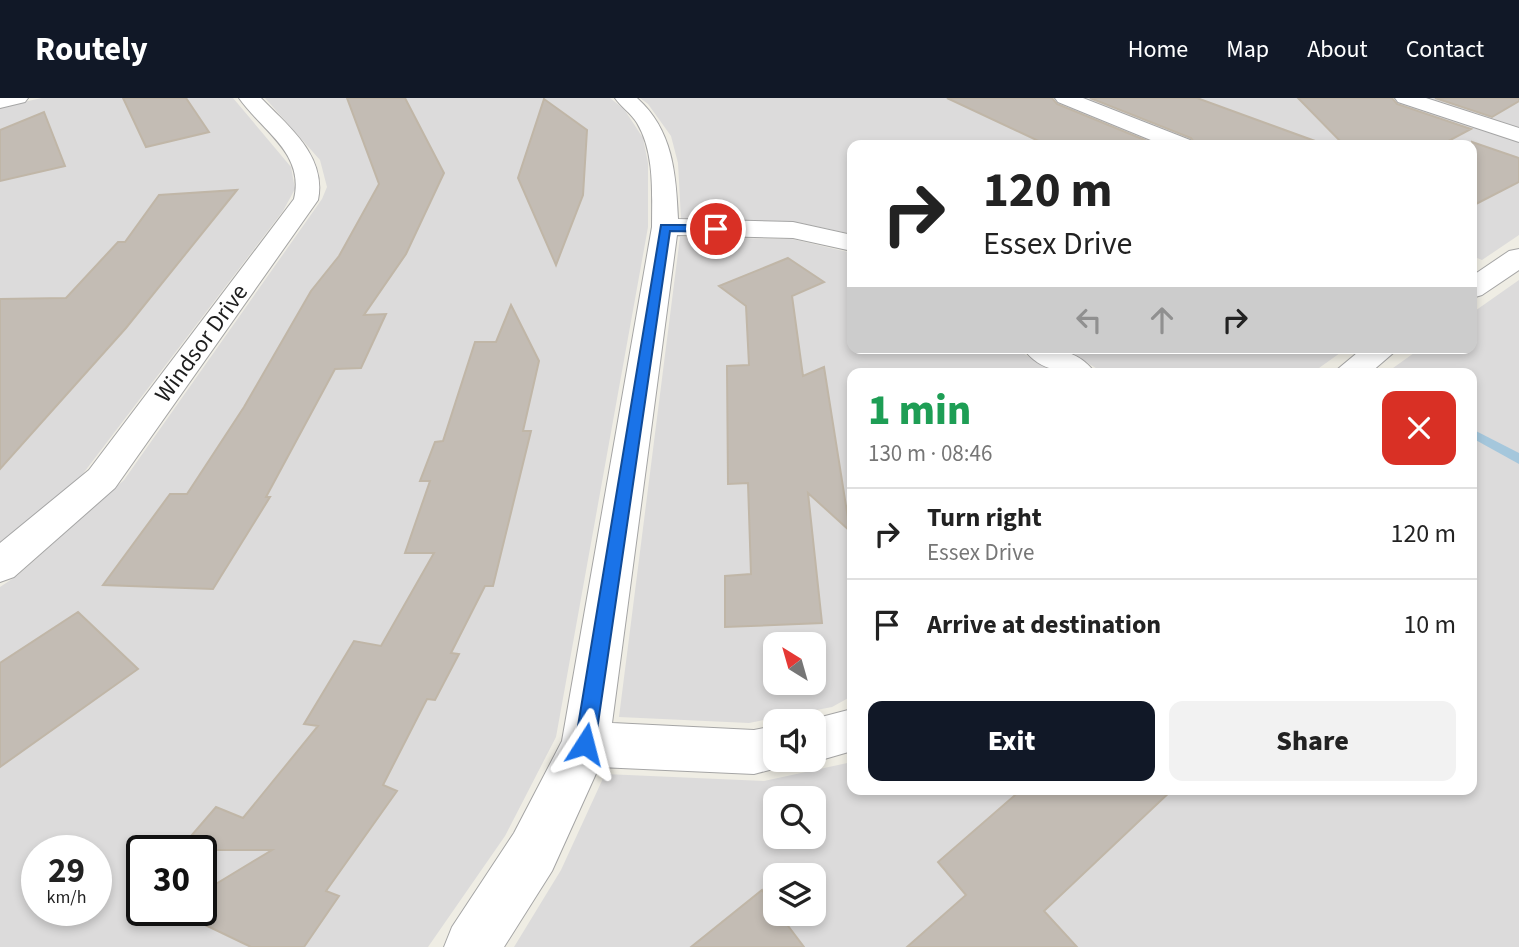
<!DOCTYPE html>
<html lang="en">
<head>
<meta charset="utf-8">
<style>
  :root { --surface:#fff; --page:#f2f2f2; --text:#222; --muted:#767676; --line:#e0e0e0; --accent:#111827 }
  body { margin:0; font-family:"Source Sans 3",sans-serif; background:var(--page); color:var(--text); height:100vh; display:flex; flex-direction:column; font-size:26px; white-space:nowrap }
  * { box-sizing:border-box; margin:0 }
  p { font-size:23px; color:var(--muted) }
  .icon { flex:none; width:38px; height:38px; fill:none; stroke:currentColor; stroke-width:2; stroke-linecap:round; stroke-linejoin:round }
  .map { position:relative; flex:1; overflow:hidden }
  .details { position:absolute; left:847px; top:270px; width:630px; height:427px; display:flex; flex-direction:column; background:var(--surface); border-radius:14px; box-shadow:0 4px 10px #0003 }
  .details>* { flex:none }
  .banner { position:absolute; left:847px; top:42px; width:630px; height:214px; border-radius:14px; box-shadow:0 4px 10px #0003; background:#fff; color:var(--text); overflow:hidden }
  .needle { width:46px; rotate:323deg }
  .controls { position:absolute; left:763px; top:534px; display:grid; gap:14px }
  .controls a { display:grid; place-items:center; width:63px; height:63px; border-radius:14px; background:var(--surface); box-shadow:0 4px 10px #0003; font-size:35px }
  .speed { position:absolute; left:21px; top:737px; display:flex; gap:14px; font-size:35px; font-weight:700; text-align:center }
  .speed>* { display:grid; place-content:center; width:91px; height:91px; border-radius:50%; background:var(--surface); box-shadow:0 4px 10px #0003; line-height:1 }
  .speed small { font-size:18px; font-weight:400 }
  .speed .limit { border:4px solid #111; border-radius:10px; background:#fff; color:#111 }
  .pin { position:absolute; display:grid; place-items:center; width:60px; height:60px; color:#fff; margin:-30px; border:4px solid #fff; border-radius:50%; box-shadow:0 2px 7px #0007 }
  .me { position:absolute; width:77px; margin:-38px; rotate:9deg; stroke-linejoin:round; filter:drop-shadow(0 0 5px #0008) }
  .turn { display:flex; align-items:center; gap:24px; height:147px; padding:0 21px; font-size:32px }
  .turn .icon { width:91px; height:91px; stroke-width:2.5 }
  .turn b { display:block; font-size:49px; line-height:60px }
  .lanes { display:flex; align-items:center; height:66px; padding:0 21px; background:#0003; justify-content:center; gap:35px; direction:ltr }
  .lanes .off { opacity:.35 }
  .round { display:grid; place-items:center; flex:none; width:74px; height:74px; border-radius:14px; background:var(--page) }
  .head { display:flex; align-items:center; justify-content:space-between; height:119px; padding:0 21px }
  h1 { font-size:42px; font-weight:800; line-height:52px; color:#1e9e55 }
  .action { display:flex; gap:14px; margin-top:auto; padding:14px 21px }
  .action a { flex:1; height:80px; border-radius:14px; background:var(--accent); color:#fff; font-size:28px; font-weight:800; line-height:80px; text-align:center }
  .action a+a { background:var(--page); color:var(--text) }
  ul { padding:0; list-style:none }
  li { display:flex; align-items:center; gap:21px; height:91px; padding:0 21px; border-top:2px solid var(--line) }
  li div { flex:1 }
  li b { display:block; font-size:26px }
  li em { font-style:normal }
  header { display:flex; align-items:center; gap:42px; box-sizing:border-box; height:98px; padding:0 35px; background:var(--accent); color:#fff }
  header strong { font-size:33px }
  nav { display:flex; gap:38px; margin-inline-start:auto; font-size:24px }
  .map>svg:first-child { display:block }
</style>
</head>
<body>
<header>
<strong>Routely</strong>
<nav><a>Home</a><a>Map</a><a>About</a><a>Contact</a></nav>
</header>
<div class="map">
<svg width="1519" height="849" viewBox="0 0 1519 849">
  <rect width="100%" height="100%" fill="#efede4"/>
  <path fill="#dcdbdb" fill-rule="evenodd" d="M 42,0 L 233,0 L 291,69 L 295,91 L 283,113 L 82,377 L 0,446 L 0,9 Z
    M 265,0 L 610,0 L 624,11 L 643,40 L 648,65 L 648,129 L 556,639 L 505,738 L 428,849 L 0,849 L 0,489 L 18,477 L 124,382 L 322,101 L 327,89 L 320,62 ZM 37,752 L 96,752 L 96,812 L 37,812 ZM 142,752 L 201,752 L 201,812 L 142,812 Z
    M 640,0 L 1050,0 L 1165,47 L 852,47 L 852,136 L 796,124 L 681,121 L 678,65 L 671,38 L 648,6 Z
    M 1081,0 L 1389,0 L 1519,42 L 1519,137 L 1482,162 L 1472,158 L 1472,47 L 1199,47 Z
    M 1420,0 L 1519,0 L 1519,31 Z
    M 680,139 L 792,141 L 852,155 L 852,250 L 1015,250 L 1055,275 L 852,275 L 852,598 L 832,609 L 749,625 L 619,619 ZM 775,546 L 814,546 L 814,584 L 775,584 Z
    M 1519,182 L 1519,849 L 514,849 L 561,772 L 605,676 L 764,683 L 852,664 L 852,691 L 1472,691 L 1472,275 L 1386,275 L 1421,250 L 1472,250 L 1472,215 ZM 775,700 L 814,700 L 814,738 L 775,738 ZM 775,777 L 814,777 L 814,816 L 775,816 Z
    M 1063,250 L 1347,250 L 1312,275 L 1104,275 Z"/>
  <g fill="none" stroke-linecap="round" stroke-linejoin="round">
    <path fill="#a5c7dc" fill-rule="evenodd" d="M 1472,331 L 1519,355 L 1519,366 L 1472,340 Z"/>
  </g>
  <path fill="#c3bcb4" stroke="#c0b6a7" stroke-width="2" d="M 123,0 L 186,0 L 209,34 L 146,49 Z
    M 347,0 L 405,0 L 444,75 L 406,156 L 364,217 L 386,216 L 361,270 L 335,271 L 266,399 L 270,399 L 213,491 L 103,487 L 170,396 L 187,396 L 244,309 L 311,193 L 339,158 L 379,86 Z
    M 947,0 L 1052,0 L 1057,6 L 1157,47 L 1047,47 Z
    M 1090,0 L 1197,0 L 1315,43 L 1314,47 L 1196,47 L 1191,40 Z
    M 1298,0 L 1392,0 L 1397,6 L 1471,31 L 1441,47 L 1344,47 Z
    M 1435,0 L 1519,0 L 1519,3 L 1492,19 Z
    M 544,1 L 587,32 L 583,97 L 556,167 L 518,80 Z
    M 44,14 L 65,68 L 0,83 L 0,32 Z
    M 1472,44 L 1519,60 L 1519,84 L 1472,108 Z
    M 237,92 L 126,230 L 0,371 L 0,201 L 66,200 L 118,144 L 125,144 L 159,97 Z
    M 788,160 L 824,184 L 792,198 L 803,278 L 824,269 L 850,433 L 808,395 L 822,525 L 725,529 L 725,478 L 751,476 L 748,385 L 728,386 L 727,268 L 749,267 L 746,208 L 719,188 Z
    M 511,207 L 539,263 L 523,333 L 531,333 L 493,488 L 485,488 L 451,555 L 459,556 L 435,602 L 427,601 L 383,687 L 397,693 L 326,793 L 339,798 L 304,849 L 251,849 L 174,812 L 201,812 L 201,795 L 272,752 L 179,752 L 216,709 L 243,720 L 318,628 L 304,626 L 354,543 L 381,548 L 434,455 L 405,455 L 430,383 L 420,383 L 435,344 L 443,343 L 475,244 L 496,244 Z
    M 78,514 L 138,571 L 0,669 L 0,565 Z
    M 1022,691 L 1173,691 L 1044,813 L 1077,849 L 907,849 L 966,797 L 938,764 Z
    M 762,792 L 775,810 L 775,816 L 779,816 L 804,849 L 691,849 Z"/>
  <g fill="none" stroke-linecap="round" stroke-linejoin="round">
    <g stroke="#a5a5a5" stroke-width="2">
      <path id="minor" d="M 0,0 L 28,0 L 25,4 L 0,10 Z
        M 239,0 L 261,0 C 288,28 327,58 318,102 L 115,390 L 14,479 L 0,484 L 0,445 L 89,372 L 294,101 C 305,55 262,33 239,0 Z
        M 615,0 L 637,0 C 673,32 676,76 678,121 L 793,124 L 852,137 L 852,153 L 793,140 L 677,137 L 612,625 L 754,632 L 775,628 L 775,662 L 794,662 L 792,666 L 754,676 L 599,669 L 552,773 L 504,849 L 444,849 L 452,829 L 514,735 L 562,643 L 652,129 C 652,95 655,55 637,25 C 631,15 621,9 615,0 Z
        M 1055,0 L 1083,0 L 1190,42 L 1193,47 L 1163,47 L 1058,4 Z
        M 1395,0 L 1426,0 L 1519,30 L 1519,44 L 1398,4 Z
        M 1519,151 L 1519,172 L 1482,197 L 1472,200 L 1472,178 L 1509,153 Z
        M 1023,250 C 1049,250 1078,250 1095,275 C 1068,275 1040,275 1023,250 Z
        M 1363,250 L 1399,250 L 1370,275 L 1333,275 Z
        M 852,611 L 852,653 L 814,664 L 808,662 L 814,662 L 814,623 L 806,623 Z"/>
    </g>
    <use href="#minor" fill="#fff" fill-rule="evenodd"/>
  </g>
  <path fill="#1a73e8" stroke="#114b97" stroke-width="2" d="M 661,127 L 716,127 L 722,131 L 716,134 L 670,133 L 595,646 L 592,652 L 585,655 L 578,652 L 575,646 Z"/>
  <g text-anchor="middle" stroke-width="5" stroke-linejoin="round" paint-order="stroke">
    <g font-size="24" fill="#1e1e1e" stroke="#fff">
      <text transform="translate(201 245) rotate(-54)" y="8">Windsor Drive</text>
    </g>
  </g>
</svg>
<div class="controls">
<a><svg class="needle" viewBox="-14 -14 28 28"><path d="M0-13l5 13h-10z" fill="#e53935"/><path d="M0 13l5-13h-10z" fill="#767676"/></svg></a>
<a><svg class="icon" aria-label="sound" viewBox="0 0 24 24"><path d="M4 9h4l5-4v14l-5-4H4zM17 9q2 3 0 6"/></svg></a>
<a><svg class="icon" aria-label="search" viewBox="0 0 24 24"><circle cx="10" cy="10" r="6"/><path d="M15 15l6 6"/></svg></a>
<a><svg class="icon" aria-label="layers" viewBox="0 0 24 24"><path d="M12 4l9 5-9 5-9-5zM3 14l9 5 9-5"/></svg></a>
</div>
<div class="speed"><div>29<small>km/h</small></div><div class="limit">30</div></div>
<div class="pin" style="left:716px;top:131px;background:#d93025"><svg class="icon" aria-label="arrive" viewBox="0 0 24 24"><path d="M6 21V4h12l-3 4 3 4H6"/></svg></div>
<svg class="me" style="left:585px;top:646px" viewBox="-20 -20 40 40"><path d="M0-17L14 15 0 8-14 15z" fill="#1a73e8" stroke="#fff" stroke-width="4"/></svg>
<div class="banner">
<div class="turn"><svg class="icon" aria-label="right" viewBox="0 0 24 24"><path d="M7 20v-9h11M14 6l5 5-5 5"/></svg><div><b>120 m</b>Essex Drive</div></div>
<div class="lanes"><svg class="icon off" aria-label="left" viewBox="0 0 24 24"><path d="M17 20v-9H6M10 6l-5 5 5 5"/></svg><svg class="icon off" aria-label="ahead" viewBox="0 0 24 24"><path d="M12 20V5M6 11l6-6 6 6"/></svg><svg class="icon" aria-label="right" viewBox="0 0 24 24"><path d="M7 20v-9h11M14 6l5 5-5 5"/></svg></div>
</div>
<section class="details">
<div class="head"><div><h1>1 min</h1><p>130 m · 08:46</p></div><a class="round" style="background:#d93025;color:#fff"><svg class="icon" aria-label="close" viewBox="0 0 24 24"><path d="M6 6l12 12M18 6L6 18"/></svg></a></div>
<ul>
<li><svg class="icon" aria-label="right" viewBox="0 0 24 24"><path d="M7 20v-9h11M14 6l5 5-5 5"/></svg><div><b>Turn right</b><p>Essex Drive</p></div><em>120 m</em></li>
<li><svg class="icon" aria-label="arrive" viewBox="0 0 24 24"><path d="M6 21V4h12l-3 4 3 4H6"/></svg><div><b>Arrive at destination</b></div><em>10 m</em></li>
</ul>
<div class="action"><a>Exit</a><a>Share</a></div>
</section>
</div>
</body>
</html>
